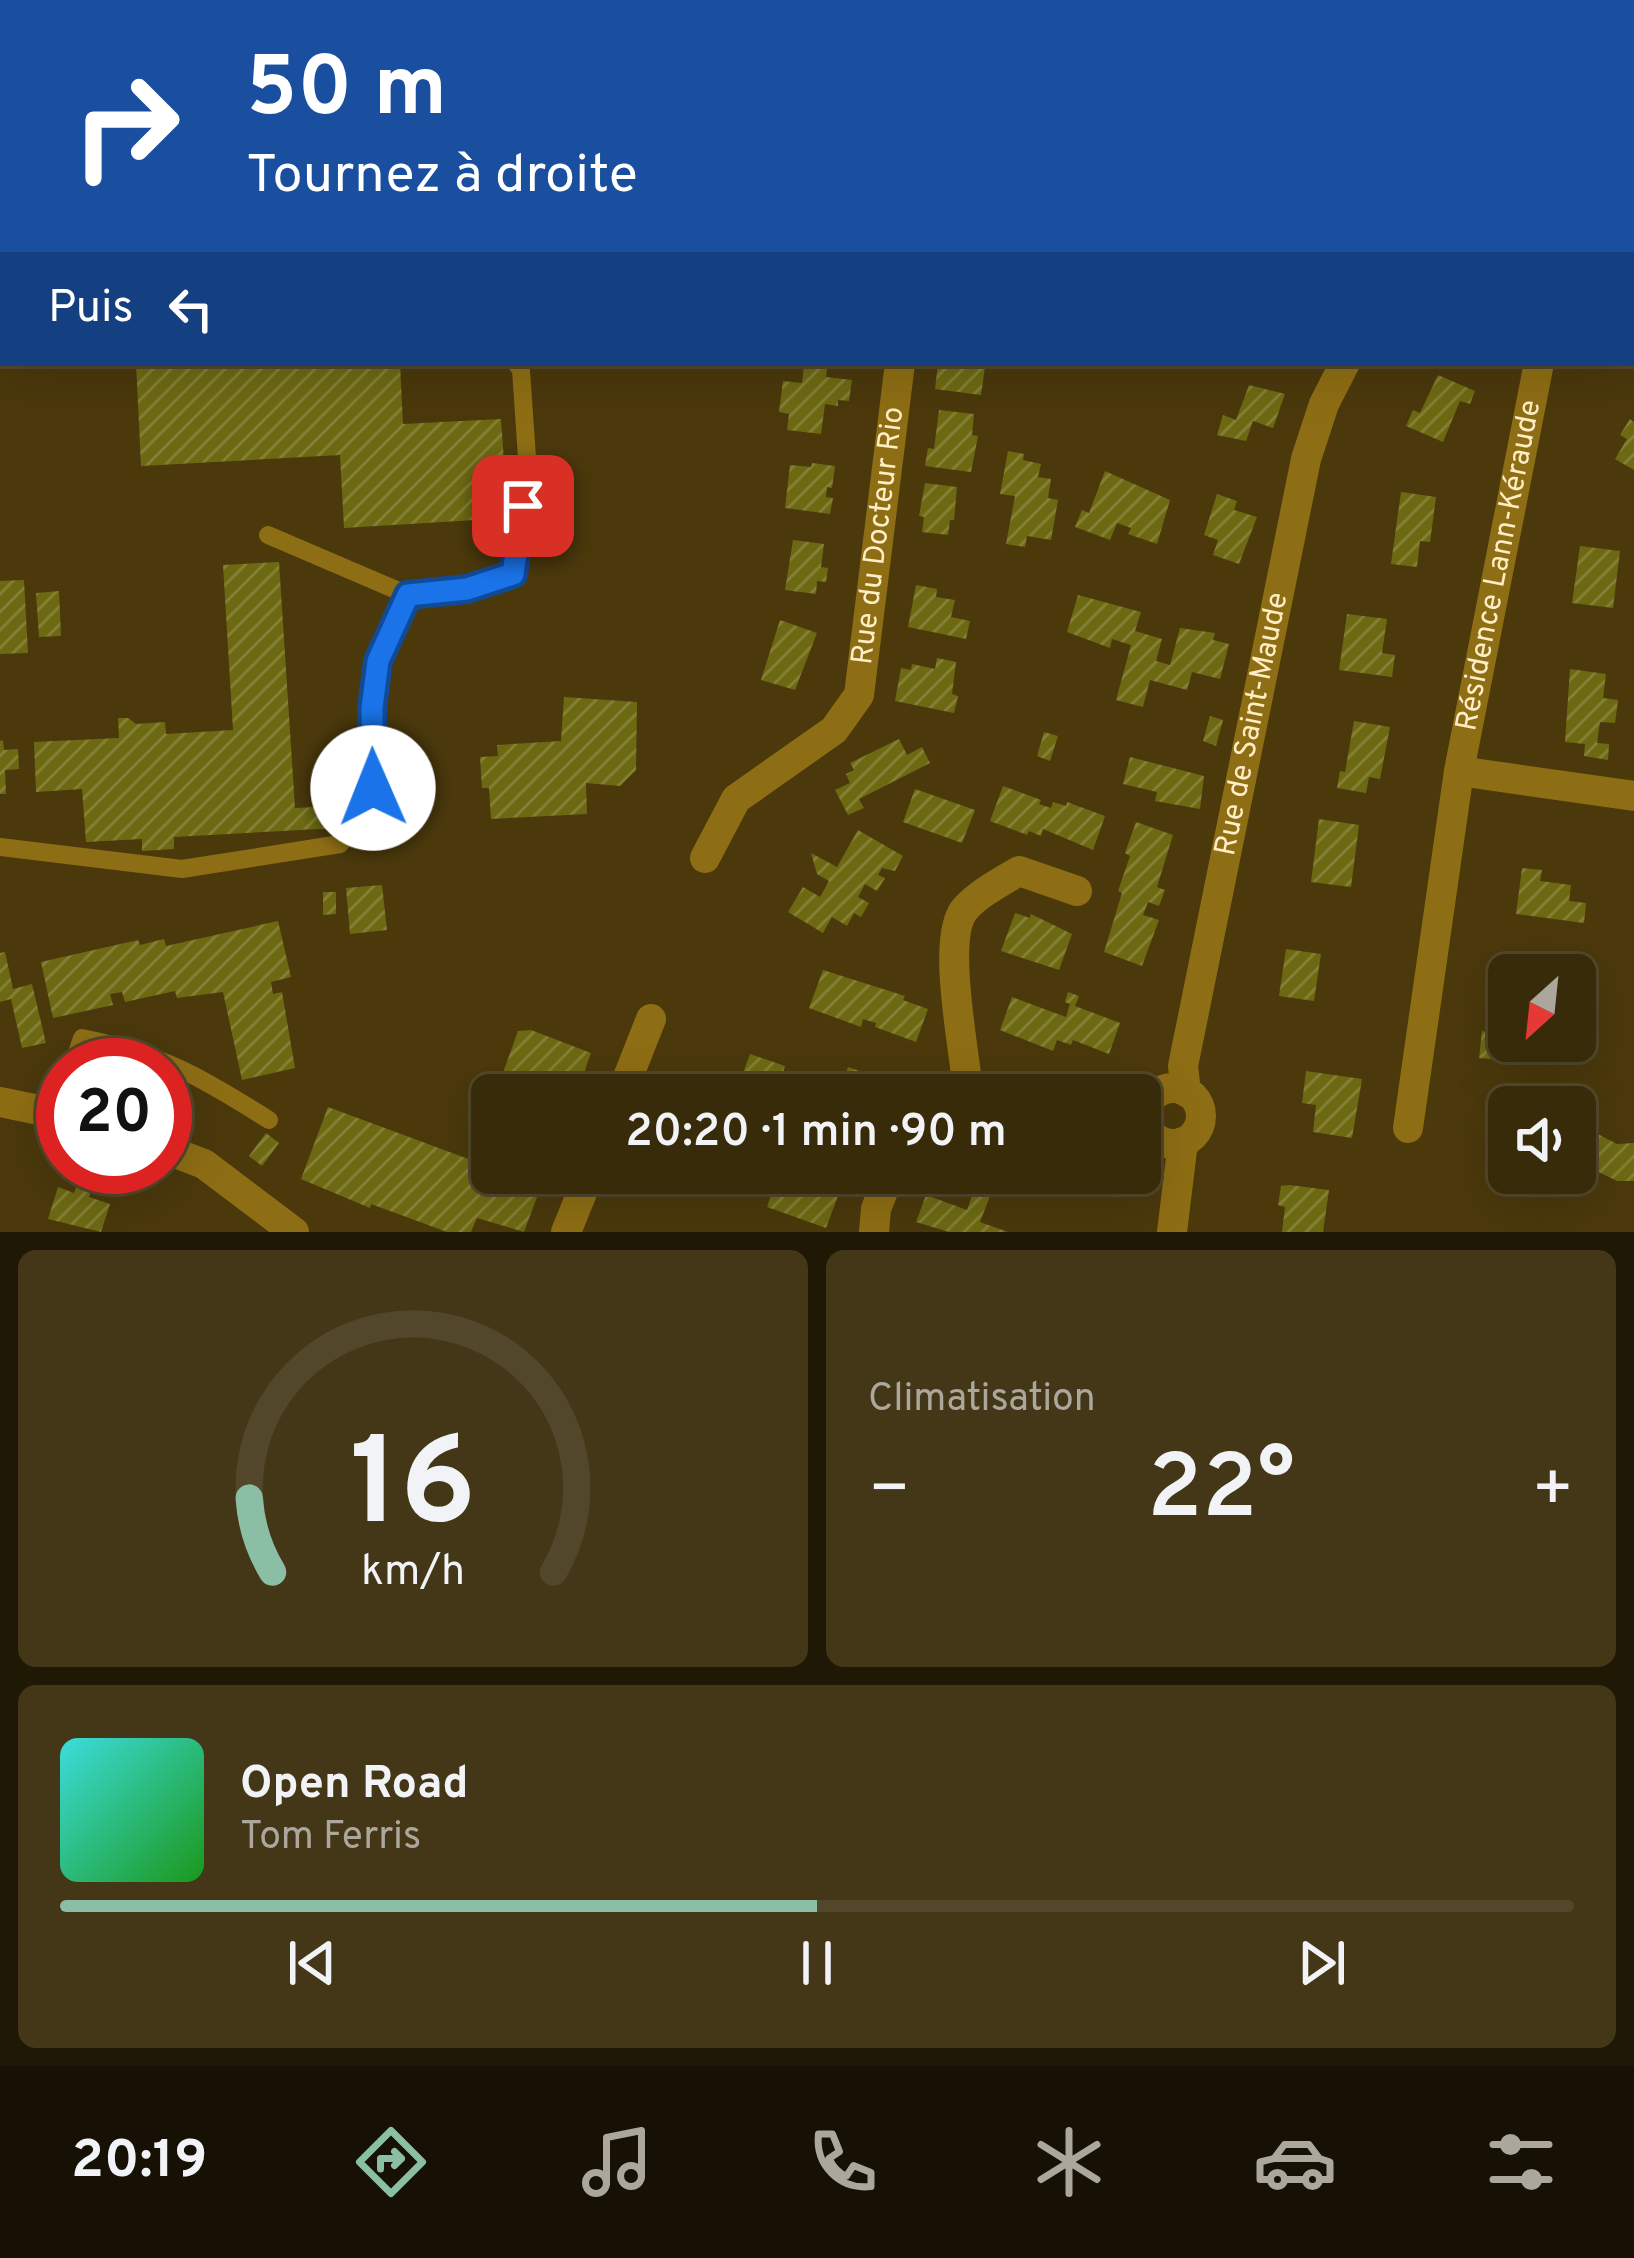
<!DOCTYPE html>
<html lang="fr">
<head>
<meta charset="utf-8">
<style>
	:root { --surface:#382b09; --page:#433717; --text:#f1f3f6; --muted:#aba79c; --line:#52472a; --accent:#8abfa5 }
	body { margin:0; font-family:Overpass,sans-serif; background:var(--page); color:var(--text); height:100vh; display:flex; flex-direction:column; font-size:45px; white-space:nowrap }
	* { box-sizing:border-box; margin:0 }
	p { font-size:39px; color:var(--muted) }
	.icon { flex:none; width:66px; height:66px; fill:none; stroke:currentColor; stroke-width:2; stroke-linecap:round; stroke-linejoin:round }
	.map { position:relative; height:1232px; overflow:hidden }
	.panel { display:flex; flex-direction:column; gap:18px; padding:18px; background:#1f1805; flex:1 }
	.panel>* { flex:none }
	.top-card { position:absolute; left:0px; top:0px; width:1635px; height:366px; box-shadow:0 12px 48px #0002,0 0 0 3px var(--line); background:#1a4fa0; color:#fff; overflow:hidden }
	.needle { width:78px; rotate:207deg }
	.buttons { position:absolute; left:1488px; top:954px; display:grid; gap:24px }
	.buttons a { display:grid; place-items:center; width:108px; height:108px; border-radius:18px; background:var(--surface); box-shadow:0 12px 48px #0002,0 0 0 3px var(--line); font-size:60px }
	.speed { position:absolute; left:36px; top:1038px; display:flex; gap:24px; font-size:60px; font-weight:700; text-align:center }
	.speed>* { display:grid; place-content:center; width:156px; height:156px; border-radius:50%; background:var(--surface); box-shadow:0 12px 48px #0002,0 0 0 3px var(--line); line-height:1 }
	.speed .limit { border:18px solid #d22; background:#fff; color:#111 }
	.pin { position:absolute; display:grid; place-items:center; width:102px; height:102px; color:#fff; margin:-51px; border-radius:24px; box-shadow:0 6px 18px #0006 }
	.me { position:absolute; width:132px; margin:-66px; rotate:359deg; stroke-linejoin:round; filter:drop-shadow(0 0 9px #0008) }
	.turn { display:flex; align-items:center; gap:42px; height:252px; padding:0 48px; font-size:54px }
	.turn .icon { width:156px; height:156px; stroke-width:2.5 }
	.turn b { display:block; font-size:84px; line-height:102px }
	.then { display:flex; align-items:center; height:114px; padding:0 48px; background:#0003; gap:24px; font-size:45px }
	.big { font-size:90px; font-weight:600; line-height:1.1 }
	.panel .widget { flex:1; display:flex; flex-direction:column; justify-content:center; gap:18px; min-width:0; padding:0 42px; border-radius:18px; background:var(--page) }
	.panel .dial { align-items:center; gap:0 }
	.dial svg { height:312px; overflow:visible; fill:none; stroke:var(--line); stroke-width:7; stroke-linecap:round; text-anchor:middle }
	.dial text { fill:var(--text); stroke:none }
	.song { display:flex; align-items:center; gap:36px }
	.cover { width:144px; height:144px; border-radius:18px; background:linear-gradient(135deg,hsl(180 70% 55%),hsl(120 70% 35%)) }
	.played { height:12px; border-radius:6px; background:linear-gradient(90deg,var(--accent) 50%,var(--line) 50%) }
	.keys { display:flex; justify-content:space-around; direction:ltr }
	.heat { display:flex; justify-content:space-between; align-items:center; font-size:66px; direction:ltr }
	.panel .tiles { flex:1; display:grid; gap:18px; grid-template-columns:1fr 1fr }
	.widget:last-child { grid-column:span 2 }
	.trip { position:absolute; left:471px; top:1074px; width:690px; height:120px; border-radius:18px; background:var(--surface); box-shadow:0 12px 48px #0002,0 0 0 3px var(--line); font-weight:600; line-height:120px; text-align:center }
	.dock { display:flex; height:192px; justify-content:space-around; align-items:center; background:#161104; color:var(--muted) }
	.dock .icon { width:84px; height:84px }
	.dock .selected { color:var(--accent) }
	.dock b { font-size:54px; color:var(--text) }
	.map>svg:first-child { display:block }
	.building { fill:url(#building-hatch) }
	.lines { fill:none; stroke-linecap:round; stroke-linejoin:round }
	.service { stroke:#8e6e14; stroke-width:18 }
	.minor { stroke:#8e6e14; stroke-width:30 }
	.route-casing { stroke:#114b97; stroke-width:30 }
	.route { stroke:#1a73e8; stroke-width:21 }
	.labels { text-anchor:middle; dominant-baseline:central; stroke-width:12; stroke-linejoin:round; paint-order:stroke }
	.street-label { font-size:30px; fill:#ffedc6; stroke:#4b390c }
</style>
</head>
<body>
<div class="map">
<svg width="1634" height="1232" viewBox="0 0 1634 1232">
	<defs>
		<pattern id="building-hatch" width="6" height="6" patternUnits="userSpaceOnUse" patternTransform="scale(3)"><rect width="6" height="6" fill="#6d6913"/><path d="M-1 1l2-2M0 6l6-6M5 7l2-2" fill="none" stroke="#837f34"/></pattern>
	</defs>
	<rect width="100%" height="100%" fill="#4b390c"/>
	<!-- building -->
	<path class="building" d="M136,363H400L403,424L501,419L508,518L344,528L340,455L141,466Z
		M938,363H981L985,367L981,395L935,389Z
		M804,365L827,369L826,377L852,380L849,401L838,400V406L825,404L821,434L787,430L789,414L779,412L783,381L802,383Z
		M1438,375L1475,391L1470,404L1460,401L1443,442L1406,426L1413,410L1420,413Z
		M1249,385L1285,394L1273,428L1253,421L1246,441L1217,435L1223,415L1236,420Z
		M939,410L974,414L972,435L978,436L971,472L925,466L928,448L934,449Z
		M1630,419L1634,422V470L1615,459L1627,439L1620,435Z
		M1008,451L1024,454L1023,460L1041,464L1038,477L1051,479L1048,498L1058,500L1051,540L1027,536L1025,547L1006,544L1015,496L1000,494Z
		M812,463L835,466L832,488L827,487L826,497L833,498L830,514L785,508L790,465L811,467Z
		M1105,471L1170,500L1157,544L1128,534L1131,528L1117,523L1110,540L1075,527L1082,510L1089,513Z
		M925,483L957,487L954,520H950L948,535L922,532L924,517L919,516Z
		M1401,492L1436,497L1430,542L1420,541L1417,567L1391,564Z
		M1217,494L1237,501L1234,510L1257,517L1239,564L1213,555L1218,540L1204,535Z
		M793,540L824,544L821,567L828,568L826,582L817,581L816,594L785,590Z
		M1580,546L1620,551L1613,608L1572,603Z
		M279,562L295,808L335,806L337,828L174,837V849L142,851V839L86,842L82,789L36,792L34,742L119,738L118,718H128L136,724L165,722L166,734L233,730L223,565Z
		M24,580L28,653L0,654V581Z
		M916,585L937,589L936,597L955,600L951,617L970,621L966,639L908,627Z
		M59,591L61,636L39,637L36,593Z
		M1078,595L1141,612L1135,631L1162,639L1156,661L1170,665L1180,628L1215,633L1213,640L1229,644L1220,679L1192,672L1187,690L1150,680L1143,707L1116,700L1131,645L1112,639L1110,648L1067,632Z
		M1347,614L1387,619L1382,653L1395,655L1392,677L1339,670Z
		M780,620L817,633L795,690L761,680Z
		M937,658L956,662L952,694L958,696L954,713L895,701L901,668L911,670L912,664L935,669Z
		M1570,669L1606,674L1603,698L1618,700L1615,723L1600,722L1597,743L1609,744L1608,760L1584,756L1585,744L1565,742Z
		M564,697L637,702L636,770L620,786L586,783L587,814L491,819L489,788H482L480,757L498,756L497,745L561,741Z
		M1210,716L1223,720L1216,746L1203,741Z
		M1354,721L1390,727L1380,779L1369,777L1366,793L1337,788L1340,771L1345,772Z
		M1044,732L1058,736L1050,761L1037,756Z
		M899,739L907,755L922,747L930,763L859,799L864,808L848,815L835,790L850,783L846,774L854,770L850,763Z
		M3,740L4,750L18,749L19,769L5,770L6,794H0V741Z
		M1130,757L1204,776L1200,809L1155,801L1157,792L1123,784Z
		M1003,786L1041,800L1039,804L1051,808L1053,802L1066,806L1067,802L1105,816L1093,850L1043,829L1041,836L1029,831L1027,835L990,821Z
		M915,789L975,810L962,843L903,822Z
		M1319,819L1359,825L1351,887L1311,882Z
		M1136,822L1173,835L1157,887L1165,890L1159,906L1148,902L1143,915L1159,920L1142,966L1104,952L1122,893L1118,891L1130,856L1125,853Z
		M858,830L903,856L895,871L882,868L878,875L885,878L877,891L865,884L858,897L869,903L861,917L854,913L847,926L832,917L823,933L788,912L803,887L820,897L829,881L817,874L811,853L837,867Z
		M1522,868L1542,870L1540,881L1571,885L1569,901L1586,903L1584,923L1516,914Z
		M382,885L387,930L350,934L346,888Z
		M323,892H336V914L323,915Z
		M1015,913L1030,918L1031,914L1072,934L1059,970L1001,951Z
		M278,921L291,977L271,982L273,994L282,992L295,1068L242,1080L223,992L177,998L175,991L125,1002L122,992L110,994L113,1005L53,1018L41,962L138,940L140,945L164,939L166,946Z
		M1286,949L1321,954L1314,1001L1279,996Z
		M5,952L13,989L32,984L46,1043L22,1048L11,999L0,1002V953Z
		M823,970L905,996L903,1000L928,1009L916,1042L875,1027L876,1023L863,1019L861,1027L809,1008Z
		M1494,977L1509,979V1035L1495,1033L1492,1059L1479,1058L1482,1031L1487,1032Z
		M1068,992L1079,996L1075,1006L1120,1023L1109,1054L1073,1040L1071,1045L1057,1040L1053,1051L1000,1030L1012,997L1066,1017L1070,1004L1065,1002Z
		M531,1030L591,1053L576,1095H495L518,1031Z
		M750,1054L785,1066L777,1095H735Z
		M848,1067L894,1083L890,1095H838Z
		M1306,1071L1362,1079L1352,1138L1313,1132L1316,1105L1302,1103Z
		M492,1104V1173H546L524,1232L477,1218L471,1232H447L371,1204L370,1208L301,1179L328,1107L471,1160Z
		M266,1133L279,1143L262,1166L249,1156Z
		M1596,1133L1617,1144L1634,1143V1181H1617L1580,1163L1576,1150L1583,1137Z
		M1053,1173H1102L1094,1197L1050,1181Z
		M794,1180L838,1196L826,1228L767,1207L774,1186L790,1192Z
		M77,1185L92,1189L89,1197L110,1204L101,1232L48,1219L58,1187L74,1193Z
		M1289,1185L1329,1190L1323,1232H1282L1285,1207L1278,1205L1281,1186Z
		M974,1190L990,1196L980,1222L1008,1232H949L916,1222L926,1195L967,1210Z"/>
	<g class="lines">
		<!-- service -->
		<path class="service" d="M268,535L408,595
			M0,847L182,869L340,844L373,788L372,708L378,661L408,595L467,589L513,574L528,472L521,370L516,363
			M73,1065L82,1038C162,1054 201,1077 269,1120"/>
		<!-- minor -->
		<g class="minor">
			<path d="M642,0V3"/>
			<path d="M898,0V3"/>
			<path d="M1178,3L1179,0"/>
			<path d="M1583,3L1586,0"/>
			<path d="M1632,90L1634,92"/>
			<path d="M1459,771L1634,796"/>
			<path id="s1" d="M705,858L736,799L834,730L859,695L900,363"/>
			<path d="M967,1084C964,1047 941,936 965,909C979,893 1001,882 1019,871L1077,891"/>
			<circle cx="1173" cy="1116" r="28"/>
			<path id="s2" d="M1186,1092L1183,1066L1306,459L1324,404L1345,363"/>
			<path d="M956,1094L967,1084L1035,1095"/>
			<path d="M621,1095L651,1019"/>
			<path d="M0,1102L63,1115"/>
			<path id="s3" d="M1408,1128L1459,771L1539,363"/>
			<path d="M165,1149L204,1164L294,1232"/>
			<path d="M566,1232L590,1173"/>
			<path d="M874,1232L876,1209L890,1173"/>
			<path d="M1172,1232L1183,1142"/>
		</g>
	</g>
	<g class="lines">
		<defs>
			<path id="route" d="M373,788L372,708L378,661L408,595L467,589L513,574L523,506"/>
		</defs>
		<!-- route casing -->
		<use href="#route" class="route-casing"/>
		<!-- route -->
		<use href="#route" class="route"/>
	</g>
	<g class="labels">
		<!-- street labels -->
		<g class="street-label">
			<text stroke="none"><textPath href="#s1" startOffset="390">Rue du Docteur Rio</textPath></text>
			<text stroke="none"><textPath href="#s3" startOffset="570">Résidence Lann-Kéraude</textPath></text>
			<text stroke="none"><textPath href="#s2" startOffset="375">Rue de Saint-Maude</textPath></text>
		</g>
	</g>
</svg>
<div class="buttons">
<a><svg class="needle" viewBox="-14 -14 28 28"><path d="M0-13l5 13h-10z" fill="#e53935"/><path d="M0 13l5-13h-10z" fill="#aba79c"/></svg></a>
<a><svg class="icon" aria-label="sound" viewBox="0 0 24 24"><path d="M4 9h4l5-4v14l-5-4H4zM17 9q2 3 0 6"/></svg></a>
</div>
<div class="speed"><div class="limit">20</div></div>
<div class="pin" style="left:523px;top:506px;background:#d93025"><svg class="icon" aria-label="arrive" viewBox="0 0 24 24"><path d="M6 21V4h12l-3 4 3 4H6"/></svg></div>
<svg class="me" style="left:373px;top:788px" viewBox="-20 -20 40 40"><circle r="19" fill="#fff"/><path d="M0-13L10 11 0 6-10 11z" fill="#1a73e8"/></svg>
<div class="trip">20:20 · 1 min · 90 m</div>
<div class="top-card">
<div class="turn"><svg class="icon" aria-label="right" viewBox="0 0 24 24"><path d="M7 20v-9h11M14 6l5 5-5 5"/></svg><div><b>50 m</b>Tournez à droite</div></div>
<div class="then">Puis<svg class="icon" aria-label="left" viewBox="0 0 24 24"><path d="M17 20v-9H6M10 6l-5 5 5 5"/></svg></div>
</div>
</div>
<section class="panel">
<div class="tiles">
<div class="widget dial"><svg viewBox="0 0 100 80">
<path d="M14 69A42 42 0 1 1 86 69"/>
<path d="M14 69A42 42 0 0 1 8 50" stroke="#8abfa5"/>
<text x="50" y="56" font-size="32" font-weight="700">16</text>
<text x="50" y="72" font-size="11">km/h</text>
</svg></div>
<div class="widget"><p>Climatisation</p>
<div class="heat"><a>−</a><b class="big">22°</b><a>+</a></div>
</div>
<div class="widget">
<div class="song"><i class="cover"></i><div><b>Open Road</b><p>Tom Ferris</p></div></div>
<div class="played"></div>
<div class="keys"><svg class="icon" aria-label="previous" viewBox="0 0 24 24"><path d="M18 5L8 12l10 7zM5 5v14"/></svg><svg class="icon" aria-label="pause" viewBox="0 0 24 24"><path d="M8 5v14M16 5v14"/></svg><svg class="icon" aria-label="next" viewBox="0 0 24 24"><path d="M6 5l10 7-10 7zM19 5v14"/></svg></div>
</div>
</div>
</section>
<nav class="dock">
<b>20:19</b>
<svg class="icon selected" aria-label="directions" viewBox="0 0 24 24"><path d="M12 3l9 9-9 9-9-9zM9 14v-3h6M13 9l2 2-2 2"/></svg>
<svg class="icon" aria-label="music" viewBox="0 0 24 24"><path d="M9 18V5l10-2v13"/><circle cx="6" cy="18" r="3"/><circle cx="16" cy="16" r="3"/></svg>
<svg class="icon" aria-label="phone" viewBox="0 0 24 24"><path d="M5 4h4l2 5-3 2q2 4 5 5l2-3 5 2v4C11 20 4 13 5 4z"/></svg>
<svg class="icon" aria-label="climate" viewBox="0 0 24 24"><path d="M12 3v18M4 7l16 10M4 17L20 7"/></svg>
<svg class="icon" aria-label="car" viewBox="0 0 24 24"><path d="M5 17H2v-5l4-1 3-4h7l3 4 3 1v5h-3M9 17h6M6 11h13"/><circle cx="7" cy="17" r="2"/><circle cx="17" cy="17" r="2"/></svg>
<svg class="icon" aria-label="filters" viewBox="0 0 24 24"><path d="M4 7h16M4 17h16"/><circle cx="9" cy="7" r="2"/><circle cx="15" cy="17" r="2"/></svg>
</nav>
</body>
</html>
